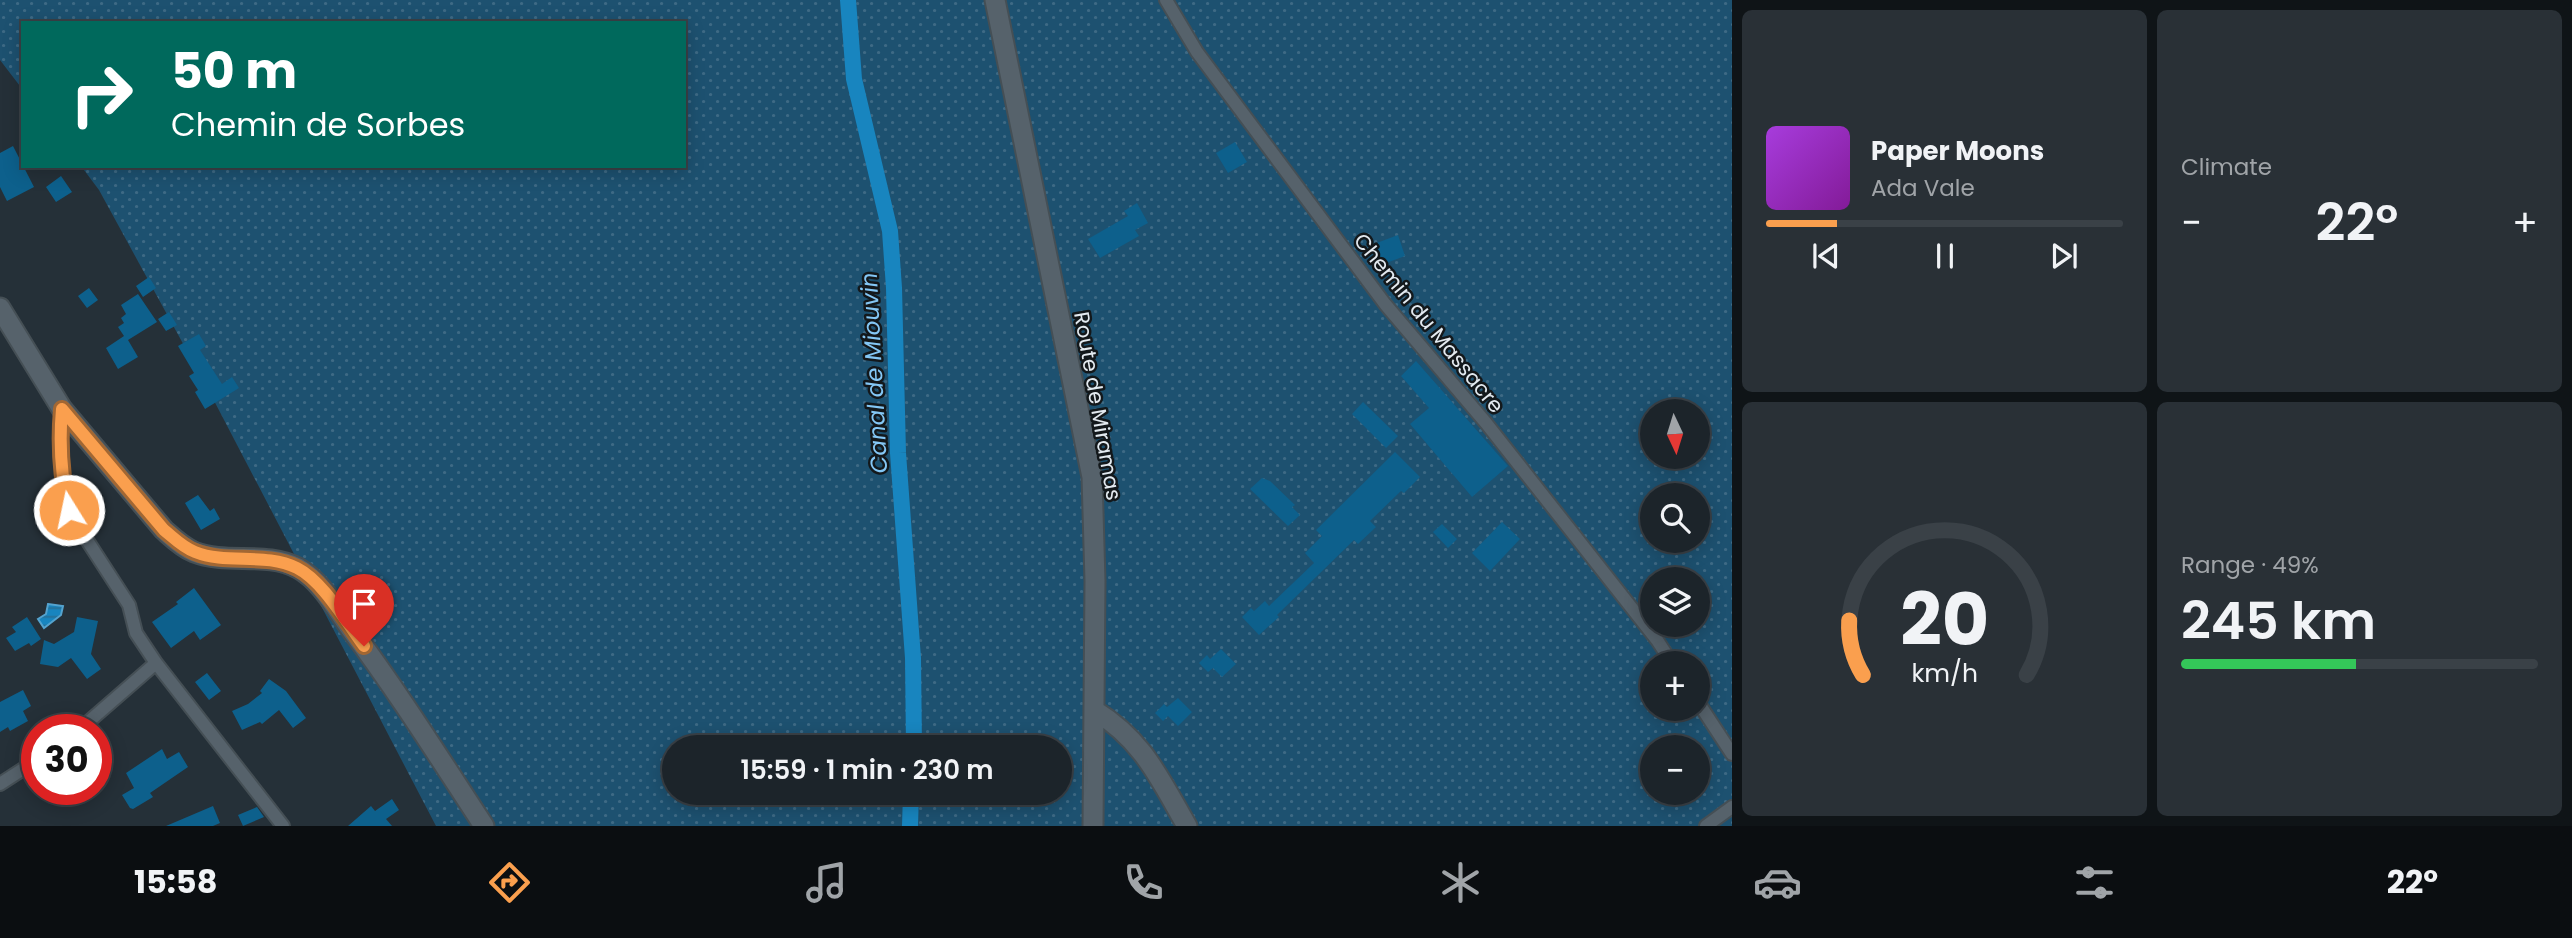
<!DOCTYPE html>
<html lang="en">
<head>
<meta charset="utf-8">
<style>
	:root { --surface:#1c242a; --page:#293036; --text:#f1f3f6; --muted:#a0a4a8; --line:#3a4147; --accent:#fa9f4e }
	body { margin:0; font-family:Poppins,sans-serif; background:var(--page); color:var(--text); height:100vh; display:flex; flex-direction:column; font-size:26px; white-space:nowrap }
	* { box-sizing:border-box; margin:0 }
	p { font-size:23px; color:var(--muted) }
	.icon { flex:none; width:38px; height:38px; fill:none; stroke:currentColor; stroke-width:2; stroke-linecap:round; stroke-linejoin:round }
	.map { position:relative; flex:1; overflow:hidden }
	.side { display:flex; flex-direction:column; gap:10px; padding:10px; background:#0f1417; width:840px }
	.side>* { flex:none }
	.top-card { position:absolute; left:21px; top:21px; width:665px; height:147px; border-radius:0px; box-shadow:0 4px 18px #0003,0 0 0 2px var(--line); background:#00695c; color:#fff; overflow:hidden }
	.needle { width:46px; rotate:176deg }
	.fabs { position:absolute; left:1640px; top:399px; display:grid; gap:14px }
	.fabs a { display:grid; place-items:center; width:70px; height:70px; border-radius:50%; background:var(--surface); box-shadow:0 4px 18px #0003,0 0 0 2px var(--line); font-size:35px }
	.speed { position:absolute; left:21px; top:714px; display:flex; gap:14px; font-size:35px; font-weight:700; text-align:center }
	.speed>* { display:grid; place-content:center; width:91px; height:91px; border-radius:50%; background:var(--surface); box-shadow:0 4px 18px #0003,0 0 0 2px var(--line); line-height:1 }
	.speed .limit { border:10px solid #d22; background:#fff; color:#111 }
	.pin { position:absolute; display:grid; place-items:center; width:60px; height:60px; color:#fff; margin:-72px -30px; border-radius:50% 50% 50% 0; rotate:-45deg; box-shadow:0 0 7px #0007 }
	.pin .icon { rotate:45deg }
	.me { position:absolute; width:77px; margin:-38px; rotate:350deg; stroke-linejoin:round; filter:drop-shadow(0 0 5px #0008) }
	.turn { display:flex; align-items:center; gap:24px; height:147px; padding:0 35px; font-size:32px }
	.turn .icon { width:91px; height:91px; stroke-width:2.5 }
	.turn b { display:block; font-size:49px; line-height:60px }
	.big { font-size:52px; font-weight:600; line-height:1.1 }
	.side .card { flex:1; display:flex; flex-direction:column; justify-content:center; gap:10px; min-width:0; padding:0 24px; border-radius:10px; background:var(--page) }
	.side .dial { align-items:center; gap:0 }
	.dial svg { height:182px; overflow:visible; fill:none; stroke:var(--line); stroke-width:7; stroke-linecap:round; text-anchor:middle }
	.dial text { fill:var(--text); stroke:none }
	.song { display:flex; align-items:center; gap:21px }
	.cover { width:84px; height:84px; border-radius:10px; background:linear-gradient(135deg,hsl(280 70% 55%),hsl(290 70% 35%)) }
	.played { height:7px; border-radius:4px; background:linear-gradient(90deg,var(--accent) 20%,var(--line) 20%) }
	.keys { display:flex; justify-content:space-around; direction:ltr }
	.heat { display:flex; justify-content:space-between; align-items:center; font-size:38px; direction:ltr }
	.charge { height:10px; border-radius:5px; background:linear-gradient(90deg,#34c759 49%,var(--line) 0) }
	.side .tiles { flex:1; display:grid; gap:10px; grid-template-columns:repeat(2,1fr) }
	.trip { position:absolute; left:662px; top:735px; width:410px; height:70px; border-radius:35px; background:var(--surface); box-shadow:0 4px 18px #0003,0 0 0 2px var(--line); font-weight:600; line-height:70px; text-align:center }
	.menu { display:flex; height:112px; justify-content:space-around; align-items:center; background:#0b0e11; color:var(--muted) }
	.menu .icon { width:49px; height:49px }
	.menu .active { color:var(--accent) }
	.menu b { font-size:32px; color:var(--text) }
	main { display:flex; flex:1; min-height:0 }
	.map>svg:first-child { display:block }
	.grass { fill:url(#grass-dots); fill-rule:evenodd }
	.water { fill:url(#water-rules); stroke:#55a3ce; stroke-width:2 }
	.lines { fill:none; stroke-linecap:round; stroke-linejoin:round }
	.canal { stroke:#1885bf; stroke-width:16 }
	.building { fill:#0d608c }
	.street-casing { stroke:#454f55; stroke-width:16 }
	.secondary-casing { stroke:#454f55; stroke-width:23 }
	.street { stroke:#56626b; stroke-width:12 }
	.secondary { stroke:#56626b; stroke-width:19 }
	.route-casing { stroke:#a26733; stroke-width:18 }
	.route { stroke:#fa9f4e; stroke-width:12 }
	.labels { text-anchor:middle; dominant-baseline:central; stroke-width:5; stroke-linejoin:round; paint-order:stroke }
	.street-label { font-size:21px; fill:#e3eaf0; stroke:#13181b }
	.water-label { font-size:23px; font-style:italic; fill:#84c7f5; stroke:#13181b }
</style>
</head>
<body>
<main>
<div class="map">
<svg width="1732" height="826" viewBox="0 0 1732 826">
	<defs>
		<pattern id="grass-dots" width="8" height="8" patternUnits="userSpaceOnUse" patternTransform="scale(1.75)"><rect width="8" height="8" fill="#1d5170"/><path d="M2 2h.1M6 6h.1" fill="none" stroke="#3e6a85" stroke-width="1.8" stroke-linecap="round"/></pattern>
		<pattern id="water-rules" width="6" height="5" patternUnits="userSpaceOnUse" patternTransform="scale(1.75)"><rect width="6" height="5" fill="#1885bf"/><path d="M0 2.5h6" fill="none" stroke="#276f95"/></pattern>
	</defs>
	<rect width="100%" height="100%" fill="#253038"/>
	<!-- grass -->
	<path class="grass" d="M0,0H1732V826H436L210,393L99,190L81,166H684V23H23V90L0,60ZM1652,411H1698V457H1652ZM1652,495H1698V541H1652ZM1652,579H1698V625H1652ZM1652,663H1698V709H1652ZM674,747H1059V793H674ZM1652,747H1698V793H1652Z"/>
	<!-- water -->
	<path class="water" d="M48,604L63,606L61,615L44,628L38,619L46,614Z"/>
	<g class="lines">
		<!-- canal -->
		<path class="canal" d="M848,0L854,79L890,231L894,288L898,453L913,658L914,747
			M910,826L911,793"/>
	</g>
	<!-- building -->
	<path class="building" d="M1235,142L1247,162L1228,173L1216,153Z
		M13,146L34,187L7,201L0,187V153Z
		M61,176L72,192L56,202L46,187Z
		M1137,203L1148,223L1135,230L1139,236L1100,258L1088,239L1128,216L1124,211Z
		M1398,235L1405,256L1381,265L1374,244Z
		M149,277L156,288L143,297L136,286Z
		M89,288L98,300L87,308L78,296Z
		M138,294L157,322L128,340L138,357L118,369L106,348L124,336L118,327L124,323L121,318L126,314L121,305Z
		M169,312L177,325L166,331L158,319Z
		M199,334L206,346L200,350L222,384L232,377L239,388L205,409L195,392L198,390L189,376L194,373L178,346Z
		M1416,361L1508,466L1472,497L1410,424L1429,408L1401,376Z
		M1363,402L1398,436L1386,448L1352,414Z
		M1395,452L1420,477L1404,493L1401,491L1370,521L1376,527L1358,544L1354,540L1277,615L1279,617L1259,635L1242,617L1251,608L1254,611L1265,601L1269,606L1314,563L1305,553L1322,536L1316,530Z
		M1262,478L1270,481L1295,505L1292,507L1300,515L1288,526L1250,489Z
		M198,495L210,511L214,508L220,519L201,530L185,503Z
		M1502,522L1520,539L1490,571L1472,553Z
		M1442,524L1457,539L1448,548L1433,532Z
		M194,588L221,625L200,640L194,631L171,648L152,622L178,604L176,602Z
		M27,617L41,639L31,646L29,643L15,651L6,638L16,632L12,627Z
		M77,617L98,621L91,654L101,669L87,679L71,658L58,667L40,664L44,640L54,644L74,632Z
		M1221,649L1236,664L1222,677L1213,668L1208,672L1199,663L1207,655L1210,659Z
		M207,673L221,691L209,700L195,682Z
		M269,679L286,691L306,718L293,728L279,710L262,724L260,722L242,730L232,711L248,704L262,693L260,691Z
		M23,690L31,706L23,711L28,721L10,731L8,727L0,732V702Z
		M1178,698L1192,712L1178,726L1168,716L1163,721L1155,713L1164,704L1167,707Z
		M162,749L167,759L179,752L188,767L150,793L153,797L133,809L130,808L122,795L134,788L126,773Z
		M392,799L399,810L386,819L392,826H348L371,806L375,811Z
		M213,806L220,823L213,826H166Z
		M257,807L264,817L243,826L238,815Z"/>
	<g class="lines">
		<defs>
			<path id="street" d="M1166,0L1197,52L1385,304L1486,423L1657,640L1672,663
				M62,409L60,435L64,490L72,517L129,605L136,633L156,663L283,826
				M1698,702L1732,754
				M79,730L156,663
				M0,784L37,760
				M1706,826L1732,807"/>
			<path id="secondary" d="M995,0L1092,477L1095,581L1093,826
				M0,308L62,409L164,530C173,538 182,547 194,552C227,565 266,551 298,568C321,581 335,607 350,628C398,692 440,759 484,826
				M1094,710C1144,741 1159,778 1187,826"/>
		</defs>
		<!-- street casing -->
		<use href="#street" class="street-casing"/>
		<!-- secondary casing -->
		<use href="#secondary" class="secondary-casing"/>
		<!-- street -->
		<use href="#street" class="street"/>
		<!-- secondary -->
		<use href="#secondary" class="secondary"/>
	</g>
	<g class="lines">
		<defs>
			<path id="route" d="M69,510C61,477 59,443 62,409L164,530C174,538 182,547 195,552C227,565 265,552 297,568C323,581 346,622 364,646"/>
		</defs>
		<!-- route casing -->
		<use href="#route" class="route-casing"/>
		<!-- route -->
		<use href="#route" class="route"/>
	</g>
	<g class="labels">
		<!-- street labels -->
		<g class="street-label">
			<text transform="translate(1429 323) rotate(51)">Chemin du Massacre</text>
			<text transform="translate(1098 406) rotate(80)">Route de Miramas</text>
		</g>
		<!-- water labels -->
		<g class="water-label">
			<text transform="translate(874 373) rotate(-93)">Canal de Miouvin</text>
		</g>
	</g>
</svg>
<div class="fabs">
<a><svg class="needle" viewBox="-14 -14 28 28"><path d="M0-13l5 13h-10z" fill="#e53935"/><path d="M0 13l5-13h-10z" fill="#a0a4a8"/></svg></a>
<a><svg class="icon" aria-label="search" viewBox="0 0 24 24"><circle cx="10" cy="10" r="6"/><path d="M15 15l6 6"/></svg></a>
<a><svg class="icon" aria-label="layers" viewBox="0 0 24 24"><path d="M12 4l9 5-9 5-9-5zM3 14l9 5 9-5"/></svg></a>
<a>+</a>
<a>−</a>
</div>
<div class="speed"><div class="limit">30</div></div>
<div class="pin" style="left:364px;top:646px;background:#d93025"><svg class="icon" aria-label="arrive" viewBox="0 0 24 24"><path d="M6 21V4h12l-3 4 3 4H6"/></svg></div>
<svg class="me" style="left:69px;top:510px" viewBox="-20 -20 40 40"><circle r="17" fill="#fa9f4e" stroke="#fff" stroke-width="3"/><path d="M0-11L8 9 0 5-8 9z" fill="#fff"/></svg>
<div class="trip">15:59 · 1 min · 230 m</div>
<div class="top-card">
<div class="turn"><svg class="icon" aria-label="right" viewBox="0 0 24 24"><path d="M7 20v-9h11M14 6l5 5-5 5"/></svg><div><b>50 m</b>Chemin de Sorbes</div></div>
</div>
</div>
<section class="side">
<div class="tiles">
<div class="card">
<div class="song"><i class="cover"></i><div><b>Paper Moons</b><p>Ada Vale</p></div></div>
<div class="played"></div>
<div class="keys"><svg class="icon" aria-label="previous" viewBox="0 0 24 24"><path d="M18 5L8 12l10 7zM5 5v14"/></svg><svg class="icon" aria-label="pause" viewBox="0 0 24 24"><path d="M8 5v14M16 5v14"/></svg><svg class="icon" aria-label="next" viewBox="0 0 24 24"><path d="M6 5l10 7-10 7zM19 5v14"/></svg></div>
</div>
<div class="card"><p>Climate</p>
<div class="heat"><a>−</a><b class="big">22°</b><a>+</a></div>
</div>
<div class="card dial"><svg viewBox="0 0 100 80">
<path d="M14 69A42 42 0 1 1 86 69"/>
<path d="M14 69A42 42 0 0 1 8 45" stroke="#fa9f4e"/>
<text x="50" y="56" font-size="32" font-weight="700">20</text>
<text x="50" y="72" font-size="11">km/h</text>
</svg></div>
<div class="card"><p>Range · 49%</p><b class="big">245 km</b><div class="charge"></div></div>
</div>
</section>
</main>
<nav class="menu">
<b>15:58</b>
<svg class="icon active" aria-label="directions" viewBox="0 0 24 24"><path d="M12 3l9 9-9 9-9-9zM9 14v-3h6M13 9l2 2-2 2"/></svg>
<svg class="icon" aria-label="music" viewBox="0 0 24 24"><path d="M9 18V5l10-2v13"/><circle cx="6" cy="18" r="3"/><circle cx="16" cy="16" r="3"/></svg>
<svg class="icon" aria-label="phone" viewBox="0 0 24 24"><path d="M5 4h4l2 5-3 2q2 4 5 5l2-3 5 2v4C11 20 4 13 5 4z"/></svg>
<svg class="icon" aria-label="climate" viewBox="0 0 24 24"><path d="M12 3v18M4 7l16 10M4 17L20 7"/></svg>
<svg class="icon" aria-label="car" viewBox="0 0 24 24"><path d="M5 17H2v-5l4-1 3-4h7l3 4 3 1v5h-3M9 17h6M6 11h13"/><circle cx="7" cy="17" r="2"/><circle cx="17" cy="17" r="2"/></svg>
<svg class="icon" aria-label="filters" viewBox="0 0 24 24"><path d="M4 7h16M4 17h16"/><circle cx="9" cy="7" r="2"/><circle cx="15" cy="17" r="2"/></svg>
<b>22°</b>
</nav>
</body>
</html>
